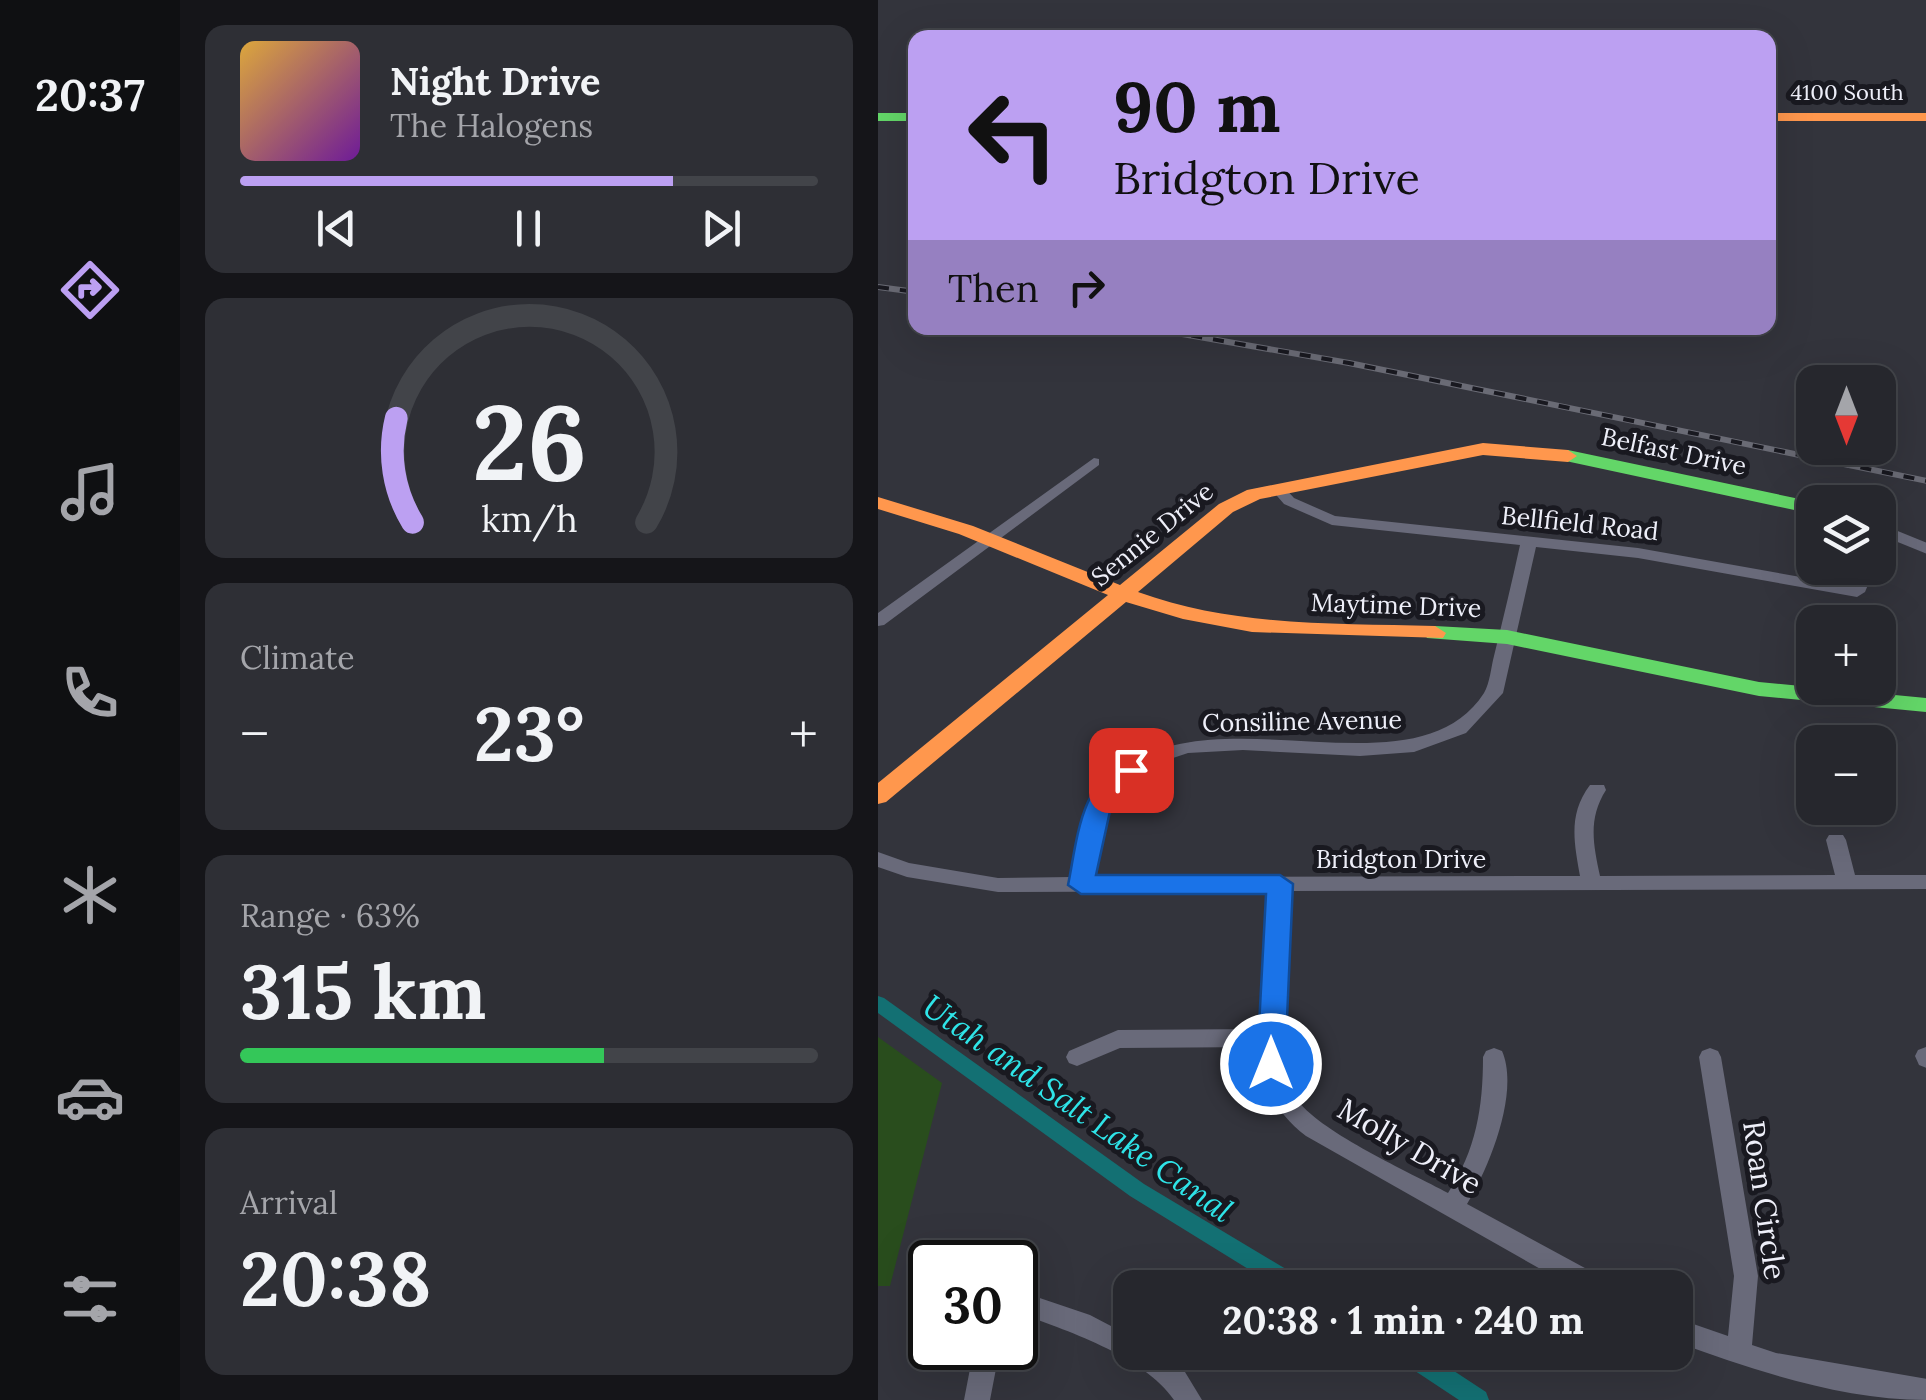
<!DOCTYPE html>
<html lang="en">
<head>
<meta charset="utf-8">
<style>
	:root { --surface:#26272d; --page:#2e2f35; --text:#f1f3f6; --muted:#a4a5aa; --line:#424449; --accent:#bca0f2 }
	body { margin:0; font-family:Lora,serif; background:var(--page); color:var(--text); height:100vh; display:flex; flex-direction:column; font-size:38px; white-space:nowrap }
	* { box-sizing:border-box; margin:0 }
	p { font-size:32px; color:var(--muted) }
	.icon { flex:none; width:55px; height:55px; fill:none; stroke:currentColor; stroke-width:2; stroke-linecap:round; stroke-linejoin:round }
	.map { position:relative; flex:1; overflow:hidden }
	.drawer { display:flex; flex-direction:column; gap:25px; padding:25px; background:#151519; width:698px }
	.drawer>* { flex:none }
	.banner { position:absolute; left:30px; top:30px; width:868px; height:305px; border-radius:20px; box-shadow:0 10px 40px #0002,0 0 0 2px var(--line); background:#bca0f2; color:#111; overflow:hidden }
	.needle { width:65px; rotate:180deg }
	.buttons { position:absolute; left:918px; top:365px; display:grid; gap:20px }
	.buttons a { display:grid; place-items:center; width:100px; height:100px; border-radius:20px; background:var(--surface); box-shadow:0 10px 40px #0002,0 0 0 2px var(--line); font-size:50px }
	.speed { position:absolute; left:30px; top:1240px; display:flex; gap:20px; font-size:50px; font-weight:700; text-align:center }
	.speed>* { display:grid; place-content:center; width:130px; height:130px; border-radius:50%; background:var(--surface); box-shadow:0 10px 40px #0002,0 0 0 2px var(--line); line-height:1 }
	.speed .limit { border:5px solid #111; border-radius:15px; background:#fff; color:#111 }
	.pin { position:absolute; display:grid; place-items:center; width:85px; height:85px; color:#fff; margin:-42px; border-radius:20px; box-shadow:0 5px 15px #0006 }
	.me { position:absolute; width:110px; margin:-55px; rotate:0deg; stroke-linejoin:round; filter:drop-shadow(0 0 8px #0008) }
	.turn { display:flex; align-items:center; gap:35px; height:210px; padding:0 40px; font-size:45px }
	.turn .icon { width:130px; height:130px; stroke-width:2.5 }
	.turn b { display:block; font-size:70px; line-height:85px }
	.then { display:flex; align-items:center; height:95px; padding:0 40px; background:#0003; gap:20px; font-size:38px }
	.big { font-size:75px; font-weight:700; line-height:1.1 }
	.drawer .widget { flex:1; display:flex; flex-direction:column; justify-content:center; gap:15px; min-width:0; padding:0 35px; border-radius:20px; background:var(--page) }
	.drawer .dial { align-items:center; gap:0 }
	.dial svg { height:260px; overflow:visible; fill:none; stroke:var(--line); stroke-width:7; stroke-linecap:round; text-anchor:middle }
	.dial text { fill:var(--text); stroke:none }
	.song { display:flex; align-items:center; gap:30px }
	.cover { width:120px; height:120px; border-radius:15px; background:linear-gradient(135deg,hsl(40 70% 55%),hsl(280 70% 35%)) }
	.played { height:10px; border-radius:5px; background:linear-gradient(90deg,var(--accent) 75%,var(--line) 75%) }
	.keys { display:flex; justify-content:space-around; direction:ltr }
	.heat { display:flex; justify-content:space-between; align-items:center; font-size:55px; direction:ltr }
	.charge { height:15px; border-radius:8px; background:linear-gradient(90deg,#34c759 63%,var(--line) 0) }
	.trip { position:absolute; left:235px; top:1270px; width:580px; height:100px; border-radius:20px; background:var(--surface); box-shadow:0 10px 40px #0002,0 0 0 2px var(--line); font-weight:700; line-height:100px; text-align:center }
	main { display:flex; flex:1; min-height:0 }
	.tab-bar { display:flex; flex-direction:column; width:180px; justify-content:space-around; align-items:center; background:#0f1012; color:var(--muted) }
	.tab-bar .icon { width:70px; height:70px }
	.tab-bar .active { color:var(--accent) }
	.tab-bar b { font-size:45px; color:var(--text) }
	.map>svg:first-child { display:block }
	.green { fill:#294d1d }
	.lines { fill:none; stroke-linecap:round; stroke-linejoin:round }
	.canal { fill:#137073; fill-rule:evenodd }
	.street { fill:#696a7a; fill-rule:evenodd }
	.fast { fill:#63d668; fill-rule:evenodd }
	.slow { fill:#ff974d; fill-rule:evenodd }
	.rail-casing { stroke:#6a6b75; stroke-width:6 }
	.rail { stroke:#191920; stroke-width:4; stroke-dasharray:11; stroke-linecap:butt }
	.route { fill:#1a73e8; stroke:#114b97; stroke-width:2.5 }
	.labels { text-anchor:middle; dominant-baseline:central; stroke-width:10; stroke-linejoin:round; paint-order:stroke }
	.far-street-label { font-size:22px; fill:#eeeff9; stroke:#191920 }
	.street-label { font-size:25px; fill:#eeeff9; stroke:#191920 }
	.near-street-label { font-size:30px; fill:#eeeff9; stroke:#191920 }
	.near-water-label { font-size:32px; font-style:italic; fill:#2fe4e8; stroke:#191920 }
</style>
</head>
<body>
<main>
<nav class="tab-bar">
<b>20:37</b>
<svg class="icon active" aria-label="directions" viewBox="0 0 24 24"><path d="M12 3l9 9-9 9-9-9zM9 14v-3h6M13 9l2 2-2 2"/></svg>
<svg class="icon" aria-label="music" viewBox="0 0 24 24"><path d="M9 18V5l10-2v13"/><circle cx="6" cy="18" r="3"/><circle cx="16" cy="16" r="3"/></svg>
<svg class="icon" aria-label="phone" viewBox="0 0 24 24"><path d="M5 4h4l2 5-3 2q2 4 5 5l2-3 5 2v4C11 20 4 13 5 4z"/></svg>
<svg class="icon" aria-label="climate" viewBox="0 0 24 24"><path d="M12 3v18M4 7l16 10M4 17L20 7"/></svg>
<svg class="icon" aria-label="car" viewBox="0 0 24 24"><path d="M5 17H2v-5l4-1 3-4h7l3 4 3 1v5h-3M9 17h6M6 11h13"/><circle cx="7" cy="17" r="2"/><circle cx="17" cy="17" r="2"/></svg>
<svg class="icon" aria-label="filters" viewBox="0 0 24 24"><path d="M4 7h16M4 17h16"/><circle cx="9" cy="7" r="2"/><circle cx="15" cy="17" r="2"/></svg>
</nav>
<section class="drawer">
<div class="widget">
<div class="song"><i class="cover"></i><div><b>Night Drive</b><p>The Halogens</p></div></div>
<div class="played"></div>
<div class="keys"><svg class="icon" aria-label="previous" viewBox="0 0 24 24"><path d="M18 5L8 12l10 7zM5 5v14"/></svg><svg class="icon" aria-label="pause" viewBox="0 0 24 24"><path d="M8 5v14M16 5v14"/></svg><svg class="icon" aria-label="next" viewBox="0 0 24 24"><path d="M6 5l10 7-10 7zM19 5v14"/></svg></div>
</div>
<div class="widget dial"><svg viewBox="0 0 100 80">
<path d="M14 69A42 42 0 1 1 86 69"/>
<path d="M14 69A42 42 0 0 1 9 37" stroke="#bca0f2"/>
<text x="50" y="56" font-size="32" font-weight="700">26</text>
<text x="50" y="72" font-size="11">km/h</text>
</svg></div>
<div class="widget"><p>Climate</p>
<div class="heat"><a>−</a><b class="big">23°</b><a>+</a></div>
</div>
<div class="widget"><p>Range · 63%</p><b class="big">315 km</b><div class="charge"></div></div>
<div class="widget"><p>Arrival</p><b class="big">20:38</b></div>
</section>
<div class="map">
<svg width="1049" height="1400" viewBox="0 0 1049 1400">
	<rect width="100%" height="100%" fill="#33343c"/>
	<!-- green -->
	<path class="green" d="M0,1037L64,1083L12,1286H0Z"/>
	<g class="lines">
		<!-- canal -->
		<path class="canal" d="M0,996L6,998L266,1184L428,1281L431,1288H401L252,1196L0,1013Z
			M516,1352H547L608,1392L611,1400H581L519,1359Z"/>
		<!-- street -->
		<path class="street" d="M216,458L221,459V465L6,625L0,626V613Z
			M400,485L405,486L416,498L457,516L760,548L973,586L981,568H997L987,592L979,597L760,558L658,547L625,693L588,733L536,752L482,756L365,750L310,753L268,767L228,806L222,828L214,877L702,876C696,842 690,814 712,785H726L728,790C710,818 715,844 722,876L957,875L948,840L951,835H965L968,840L977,875H1049V889L411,891C407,945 386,1058 420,1101C446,1134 531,1172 570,1193C598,1150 605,1108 605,1057L608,1051L616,1048L624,1051C642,1092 611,1168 589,1204L729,1280L732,1288H696L428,1136C398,1114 384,1083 381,1047L242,1048L199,1066L191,1063L188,1057L191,1051L240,1030L380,1029L391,891L120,892L29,877L0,867V852L31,863L120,878L194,877C199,850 200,821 214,797C220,788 228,782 236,775C334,688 537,800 606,693C612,683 613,667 616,656C625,619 634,582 642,545L454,525L406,504L393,489Z
			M1000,523L1049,543V554L1000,534Z
			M1048,1047H1049V1068L1041,1065L1037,1056L1040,1050Z
			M832,1048L840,1051L843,1057L880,1276L874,1345L898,1353L1049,1379V1400C963,1400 876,1370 798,1342V1318L850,1336L856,1276L821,1057L824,1051Z
			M138,1290L212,1315L252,1336V1352H280L307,1372L324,1400H296C265,1355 187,1330 138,1312Z
			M96,1348H122L112,1400H86Z"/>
		<!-- fast -->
		<path class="fast" d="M0,113H38V121H0Z
			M690,450L936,502L935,514L683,460L681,456Z
			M557,626L629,630L881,682L1049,698V712L881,696L629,644L549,638L546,633Z"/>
		<!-- slow -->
		<path class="slow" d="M890,113H1049V121H890Z
			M605,443L690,450L699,456L690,462L605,455L382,499L355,512L260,592C356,627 457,623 557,626L568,633L565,638L374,632L305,619L248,602L8,802L0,804V783L230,595L81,534L0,509V497L95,526L242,585L341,504L369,490Z"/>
		<defs>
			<path id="rail" d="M0,287L38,292
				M270,328L471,363L1049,481"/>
		</defs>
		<!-- rail casing -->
		<use href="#rail" class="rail-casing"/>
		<!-- rail -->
		<use href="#rail" class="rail"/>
	</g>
	<!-- route -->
	<path class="route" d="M253,762L265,770L234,802L218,875H402L415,884L407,1064L403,1072H383L379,1064L388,894H203L190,885C199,842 202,776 253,762Z"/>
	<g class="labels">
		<!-- far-street labels -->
		<g class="far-street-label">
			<text x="969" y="92">4100 South</text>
		</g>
		<!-- street labels -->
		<g class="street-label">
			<text transform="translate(796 451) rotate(12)">Belfast Drive</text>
			<text transform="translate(702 523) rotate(6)">Bellfield Road</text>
			<text transform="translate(274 534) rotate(-39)">Sennie Drive</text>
			<text transform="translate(518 605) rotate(2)">Maytime Drive</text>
			<text transform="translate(424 721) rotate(-1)">Consiline Avenue</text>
			<text x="523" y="859">Bridgton Drive</text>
		</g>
		<!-- near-street labels -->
		<g class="near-street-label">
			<text transform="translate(532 1146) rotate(30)">Molly Drive</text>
			<text transform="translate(887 1200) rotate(82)">Roan Circle</text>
		</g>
		<!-- near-water labels -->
		<g class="near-water-label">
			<text transform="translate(200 1108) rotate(35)">Utah and Salt Lake Canal</text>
		</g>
	</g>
</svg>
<div class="buttons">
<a><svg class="needle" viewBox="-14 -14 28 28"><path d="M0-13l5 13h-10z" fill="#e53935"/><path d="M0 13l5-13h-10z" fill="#a4a5aa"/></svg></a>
<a><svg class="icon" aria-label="layers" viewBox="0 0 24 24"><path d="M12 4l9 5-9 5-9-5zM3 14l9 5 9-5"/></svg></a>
<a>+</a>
<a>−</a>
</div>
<div class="speed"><div class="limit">30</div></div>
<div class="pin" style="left:253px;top:770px;background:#d93025"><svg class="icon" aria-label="arrive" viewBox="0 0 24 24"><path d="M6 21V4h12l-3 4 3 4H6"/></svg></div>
<svg class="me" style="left:393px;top:1064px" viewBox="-20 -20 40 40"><circle r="17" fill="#1a73e8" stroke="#fff" stroke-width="3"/><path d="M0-11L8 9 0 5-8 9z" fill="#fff"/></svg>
<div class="trip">20:38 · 1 min · 240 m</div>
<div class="banner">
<div class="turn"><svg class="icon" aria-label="left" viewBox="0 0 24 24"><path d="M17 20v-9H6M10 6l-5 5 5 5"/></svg><div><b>90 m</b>Bridgton Drive</div></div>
<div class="then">Then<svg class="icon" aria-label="right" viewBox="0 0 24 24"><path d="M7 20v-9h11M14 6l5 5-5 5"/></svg></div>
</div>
</div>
</main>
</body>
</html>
